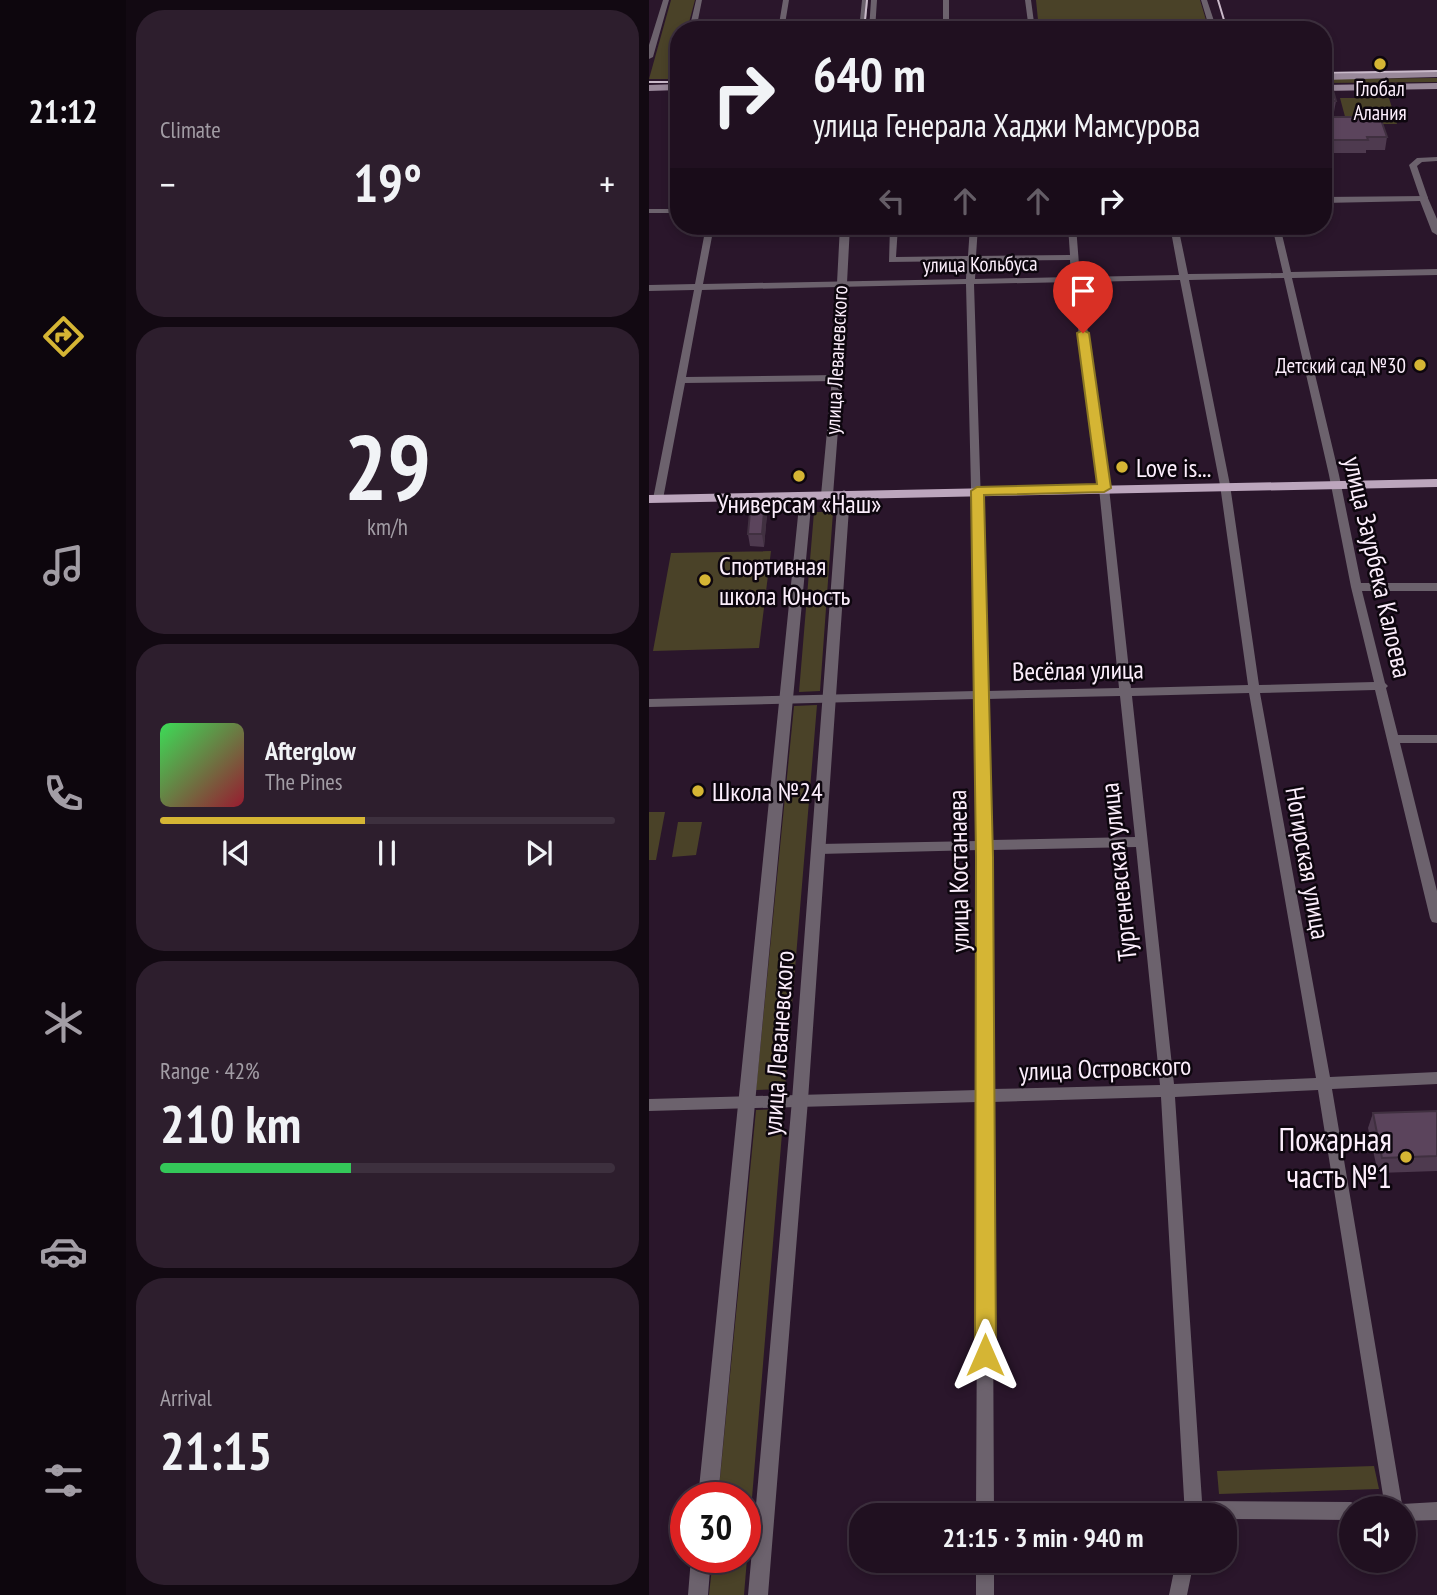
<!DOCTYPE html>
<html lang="en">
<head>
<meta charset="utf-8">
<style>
	:root { --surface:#201020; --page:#2d1e2d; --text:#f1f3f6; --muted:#a29da5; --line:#3d303e; --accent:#d5b534 }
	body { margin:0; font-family:"PT Sans Narrow",sans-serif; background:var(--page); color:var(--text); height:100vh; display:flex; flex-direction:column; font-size:26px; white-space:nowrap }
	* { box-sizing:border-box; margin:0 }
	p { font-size:23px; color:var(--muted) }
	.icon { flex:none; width:38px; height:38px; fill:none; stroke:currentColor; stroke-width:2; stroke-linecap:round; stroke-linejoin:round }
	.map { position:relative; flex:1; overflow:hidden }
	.drawer { display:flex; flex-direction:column; gap:10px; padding:10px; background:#120912; width:523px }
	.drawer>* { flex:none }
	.hud { position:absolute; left:21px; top:21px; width:662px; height:214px; border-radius:28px; box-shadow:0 4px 10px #0003,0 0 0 2px var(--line); background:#201020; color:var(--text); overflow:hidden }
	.buttons { position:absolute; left:690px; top:1496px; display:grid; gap:14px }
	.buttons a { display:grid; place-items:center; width:77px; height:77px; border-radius:50%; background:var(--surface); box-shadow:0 4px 10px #0003,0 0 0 2px var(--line); font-size:35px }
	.speed { position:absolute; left:21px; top:1482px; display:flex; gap:14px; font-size:35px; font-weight:700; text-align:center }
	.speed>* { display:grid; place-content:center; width:91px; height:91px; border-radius:50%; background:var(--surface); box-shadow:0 4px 10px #0003,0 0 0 2px var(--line); line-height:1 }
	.speed .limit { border:10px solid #d22; background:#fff; color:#111 }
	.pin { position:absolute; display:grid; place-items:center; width:60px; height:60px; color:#fff; margin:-72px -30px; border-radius:50% 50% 50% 0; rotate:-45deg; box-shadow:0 0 7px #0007 }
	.pin .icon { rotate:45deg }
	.me { position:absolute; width:77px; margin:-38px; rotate:0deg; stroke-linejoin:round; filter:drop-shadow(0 0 5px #0008) }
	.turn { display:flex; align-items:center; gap:24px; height:147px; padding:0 28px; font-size:32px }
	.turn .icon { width:91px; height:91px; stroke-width:2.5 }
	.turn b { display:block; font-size:49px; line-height:60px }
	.lanes { display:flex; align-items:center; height:66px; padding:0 28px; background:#0003; justify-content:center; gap:35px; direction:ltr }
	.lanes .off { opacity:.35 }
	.big { font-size:52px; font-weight:600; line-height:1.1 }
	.drawer .widget { flex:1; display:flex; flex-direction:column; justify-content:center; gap:10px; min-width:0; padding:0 24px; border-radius:28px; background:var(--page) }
	.drawer .dial { align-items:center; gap:0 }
	.dial b { font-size:91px; line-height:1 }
	.song { display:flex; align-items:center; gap:21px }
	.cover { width:84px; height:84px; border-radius:10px; background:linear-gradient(135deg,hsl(130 70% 55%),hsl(350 70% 35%)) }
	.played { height:7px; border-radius:4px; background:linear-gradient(90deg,var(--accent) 45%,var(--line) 45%) }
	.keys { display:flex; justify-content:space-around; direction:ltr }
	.heat { display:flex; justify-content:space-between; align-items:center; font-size:38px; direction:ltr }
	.charge { height:10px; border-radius:5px; background:linear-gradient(90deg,#34c759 42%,var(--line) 0) }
	.trip { position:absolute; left:200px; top:1503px; width:388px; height:70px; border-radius:28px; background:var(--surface); box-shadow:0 4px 10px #0003,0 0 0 2px var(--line); font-weight:600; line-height:70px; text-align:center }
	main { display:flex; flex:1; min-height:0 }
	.menu { display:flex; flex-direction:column; width:126px; justify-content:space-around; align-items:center; background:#0d060d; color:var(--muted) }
	.menu .icon { width:49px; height:49px }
	.menu .on { color:var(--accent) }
	.menu b { font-size:32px; color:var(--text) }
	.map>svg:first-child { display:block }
	.green { fill:#4a4228 }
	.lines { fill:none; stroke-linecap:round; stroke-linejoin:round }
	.minor { fill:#6c626d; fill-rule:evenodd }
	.tertiary { fill:#6c626d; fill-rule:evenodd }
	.secondary { fill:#99889a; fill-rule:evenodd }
	.primary { fill:#bca6bd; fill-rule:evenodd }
	.tram { stroke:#cabaca; stroke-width:2 }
	.wall { fill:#4e3a4f }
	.shaded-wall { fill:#403040 }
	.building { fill:#5b445c; stroke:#403040; stroke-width:2 }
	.route { fill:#d5b534; stroke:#8a7622; stroke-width:2 }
	.poi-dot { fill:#d5b534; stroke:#0d060e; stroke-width:2.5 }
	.labels { text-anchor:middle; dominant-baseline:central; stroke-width:5; stroke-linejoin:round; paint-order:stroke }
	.far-poi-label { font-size:21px; fill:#fceefc; stroke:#0d060e }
	.far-street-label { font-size:21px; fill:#fceefc; stroke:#0d060e }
	.poi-label { font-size:26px; fill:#fceefc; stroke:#0d060e; text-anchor:start }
	.street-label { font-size:26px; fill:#fceefc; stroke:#0d060e }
	.near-poi-label { font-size:32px; fill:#fceefc; stroke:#0d060e; text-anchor:end }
</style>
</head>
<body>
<main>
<nav class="menu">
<b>21:12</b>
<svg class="icon on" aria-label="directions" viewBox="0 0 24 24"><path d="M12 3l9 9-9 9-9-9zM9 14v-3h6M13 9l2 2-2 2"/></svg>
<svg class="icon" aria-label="music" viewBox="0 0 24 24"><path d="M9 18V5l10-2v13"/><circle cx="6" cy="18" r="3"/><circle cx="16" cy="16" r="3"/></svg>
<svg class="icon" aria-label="phone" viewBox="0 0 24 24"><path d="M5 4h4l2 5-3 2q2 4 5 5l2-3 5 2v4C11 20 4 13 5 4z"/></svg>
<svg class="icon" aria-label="climate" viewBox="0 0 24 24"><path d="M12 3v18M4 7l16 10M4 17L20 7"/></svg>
<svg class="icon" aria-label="car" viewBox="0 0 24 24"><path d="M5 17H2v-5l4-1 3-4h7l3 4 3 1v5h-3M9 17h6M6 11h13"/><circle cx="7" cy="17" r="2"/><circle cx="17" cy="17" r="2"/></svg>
<svg class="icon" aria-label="filters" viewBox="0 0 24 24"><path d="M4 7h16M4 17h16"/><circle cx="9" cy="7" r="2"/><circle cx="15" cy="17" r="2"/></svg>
</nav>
<section class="drawer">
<div class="widget"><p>Climate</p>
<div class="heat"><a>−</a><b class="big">19°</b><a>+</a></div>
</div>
<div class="widget dial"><b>29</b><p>km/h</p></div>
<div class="widget">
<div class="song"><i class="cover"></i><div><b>Afterglow</b><p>The Pines</p></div></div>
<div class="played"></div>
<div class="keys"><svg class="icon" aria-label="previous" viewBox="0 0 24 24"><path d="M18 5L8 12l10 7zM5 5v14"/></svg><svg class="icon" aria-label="pause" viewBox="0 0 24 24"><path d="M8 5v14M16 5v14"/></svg><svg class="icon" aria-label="next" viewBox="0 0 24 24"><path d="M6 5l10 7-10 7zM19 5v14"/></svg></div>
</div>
<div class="widget"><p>Range · 42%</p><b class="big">210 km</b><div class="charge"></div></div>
<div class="widget"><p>Arrival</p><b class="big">21:15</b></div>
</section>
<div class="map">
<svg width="788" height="1595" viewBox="0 0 788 1595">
	<rect width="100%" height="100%" fill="#2a162b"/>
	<!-- green -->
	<path class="green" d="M22,0H46L38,30H30V61L25,79H0Z
		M387,0H551L560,30H390Z
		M788,78V82L674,83V79Z
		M691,98H740L748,124H698Z
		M165,512H184L171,691L150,692Z
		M122,551L110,648L4,651L22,553Z
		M168,705L136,1089L107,1090L145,706Z
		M0,812H16L7,860H0Z
		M29,822H53L47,855L23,857Z
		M135,1109L95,1595H60L64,1558H96V1498H69L107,1110Z
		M725,1466L730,1489L570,1494L568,1471Z"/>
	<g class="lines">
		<!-- minor -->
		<path class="minor" d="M14,0H20L4,57L0,59V45Z
			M47,0H53L47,30H40Z
			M134,0H140L135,30H129Z
			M213,0H219L216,30H210Z
			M222,0H228L226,30H220Z
			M294,0H300V30H294Z
			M376,0H382L386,30H380Z
			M552,0H558L568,30H561Z
			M30,76V88L24,89L26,78Z
			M788,157V161L773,162L768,166L779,198L772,200L760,165L768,158Z
			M0,209H30V213H0Z
			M57,226H65L54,284L317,279L318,261L240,262L241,226H249L247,257L319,256L321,226H329L327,256L421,255L419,226H427L431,277L530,275L521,226H529L539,274L634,273L623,226H631L642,272L788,269V275L643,278L690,475L712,583H788V591H713L736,683L739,686L737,688L749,735H788V743H751L788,891V923L783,922L781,918L726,690L611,693L681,1077L788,1072V1084L683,1089L753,1504L788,1502V1520L754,1521V1508H736L669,1090L526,1097L553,1501L702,1502L708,1505L710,1508H702V1520L576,1519V1516H536L512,1097L343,1102L345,1516H327L329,1102L0,1111V1099L329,1090L330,850L170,854L166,852L164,849L166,846L170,844L329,841L327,699L0,707V699L327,691L317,284L53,290L37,377L188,375L193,378L188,381L36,383L14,499L9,502L4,499L45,290L0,291V285L46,284ZM421,260L422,277L326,279L327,261ZM635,278L680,475L702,587L725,682L610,685L581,485L540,280ZM531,280L571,485L599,685L482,688L460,488L432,282ZM423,282L450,488L470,688L338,691L325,284ZM600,693L667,1078L525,1084L483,696ZM471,696L486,837L342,840L338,699ZM487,847L511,1085L343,1089L342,850Z
			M327,1561H345V1595H327Z
			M527,1561H545L538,1595H520Z"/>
		<!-- tertiary -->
		<path class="tertiary" d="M778,196L788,219V235L783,232L771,201L674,203V197Z
			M191,226H201L193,378L184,495L178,499L172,495L183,378Z
			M195,490L201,494L159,1100L119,1595H99L143,1100L189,494Z
			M157,492L163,496L69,1498H49L151,496Z
			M42,1558H62L59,1595H39Z"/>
		<!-- secondary -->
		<path class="secondary" d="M788,71V77L674,80V74Z
			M788,83V89L674,91V85Z
			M30,84V90L0,91V85Z"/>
		<!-- primary -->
		<path class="primary" d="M788,479V487L0,503V495Z"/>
		<!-- tram -->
		<path class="tram" d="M569,0L578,30
			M215,30L218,0
			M674,73L788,71
			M0,82H30"/>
	</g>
	<!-- wall -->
	<path class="wall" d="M674,82L687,101L685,112H674Z
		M674,117L738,137L736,150H717V153H674Z
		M116,501L118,514L115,547L101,546L99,534Z
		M788,1111V1171L729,1173L719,1128L724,1113Z"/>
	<!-- shaded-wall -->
	<path class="shaded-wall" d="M116,501L118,514L115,547L113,534Z"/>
	<!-- building -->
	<path class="building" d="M674,82L682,83L687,101H674Z
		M674,117H731L738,137H718L719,140H676L674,133Z
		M102,501H116L113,534H99Z
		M788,1111V1156L733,1158L724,1113Z"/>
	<!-- route -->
	<path class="route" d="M434,330L440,333L462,488L455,492L335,495L344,857L347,1355L344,1362L336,1365L329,1362L326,1355L327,857L322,491L328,487L448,484L428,333Z"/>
	<!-- markers -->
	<g class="poi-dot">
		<circle cx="731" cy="64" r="7"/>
		<circle cx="771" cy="365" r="7"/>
		<circle cx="473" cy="467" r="7"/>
		<circle cx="150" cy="476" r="7"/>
		<circle cx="56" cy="580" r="7"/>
		<circle cx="49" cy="791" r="7"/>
		<circle cx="757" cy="1157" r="7"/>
	</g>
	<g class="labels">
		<!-- far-poi labels -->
		<g class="far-poi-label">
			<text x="731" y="88">Глобал<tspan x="731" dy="24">Алания</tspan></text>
			<text x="757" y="365" text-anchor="end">Детский сад №30</text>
		</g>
		<!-- far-street labels -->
		<g class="far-street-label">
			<text transform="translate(331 264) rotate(-1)">улица Кольбуса</text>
			<text transform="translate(187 360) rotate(-87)">улица Леваневского</text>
		</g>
		<!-- poi labels -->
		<g class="poi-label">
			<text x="487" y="467">Love is...</text>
			<text x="150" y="503" text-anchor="middle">Универсам «Наш»</text>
			<text x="70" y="565">Спортивная<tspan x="70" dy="30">школа Юность</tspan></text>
			<text x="63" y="791">Школа №24</text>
		</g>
		<!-- street labels -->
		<g class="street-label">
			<text transform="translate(729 567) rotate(77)">улица Заурбека Калоева</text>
			<text transform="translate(429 670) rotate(-1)">Весёлая улица</text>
			<text transform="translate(659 863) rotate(80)">Ногирская улица</text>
			<text transform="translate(309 871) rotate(-91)">улица Костанаева</text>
			<text transform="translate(469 872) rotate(-96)">Тургеневская улица</text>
			<text transform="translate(129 1043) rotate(-86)">улица Леваневского</text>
			<text transform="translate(456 1068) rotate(-2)">улица Островского</text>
		</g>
		<!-- near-poi labels -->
		<g class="near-poi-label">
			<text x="743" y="1139">Пожарная<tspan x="743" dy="37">часть №1</tspan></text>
		</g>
	</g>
</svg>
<div class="buttons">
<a><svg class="icon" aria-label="sound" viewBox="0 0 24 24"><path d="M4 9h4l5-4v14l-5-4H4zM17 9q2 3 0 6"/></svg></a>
</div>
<div class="speed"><div class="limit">30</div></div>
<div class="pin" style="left:434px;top:333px;background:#d93025"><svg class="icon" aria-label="arrive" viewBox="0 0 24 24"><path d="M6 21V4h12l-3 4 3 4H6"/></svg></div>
<svg class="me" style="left:336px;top:1355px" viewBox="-20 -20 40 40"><path d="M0-17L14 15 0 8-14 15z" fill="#d5b534" stroke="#fff" stroke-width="4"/></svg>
<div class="trip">21:15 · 3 min · 940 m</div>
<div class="hud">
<div class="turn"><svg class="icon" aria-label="right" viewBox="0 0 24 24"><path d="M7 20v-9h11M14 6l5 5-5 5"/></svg><div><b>640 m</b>улица Генерала Хаджи Мамсурова</div></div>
<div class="lanes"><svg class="icon off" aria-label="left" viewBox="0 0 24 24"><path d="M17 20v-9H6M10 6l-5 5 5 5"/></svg><svg class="icon off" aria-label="ahead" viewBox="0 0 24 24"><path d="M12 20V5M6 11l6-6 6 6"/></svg><svg class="icon off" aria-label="ahead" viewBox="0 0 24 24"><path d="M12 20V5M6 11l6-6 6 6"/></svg><svg class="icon" aria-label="right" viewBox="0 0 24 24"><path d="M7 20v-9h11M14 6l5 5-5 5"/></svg></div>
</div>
</div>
</main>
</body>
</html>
